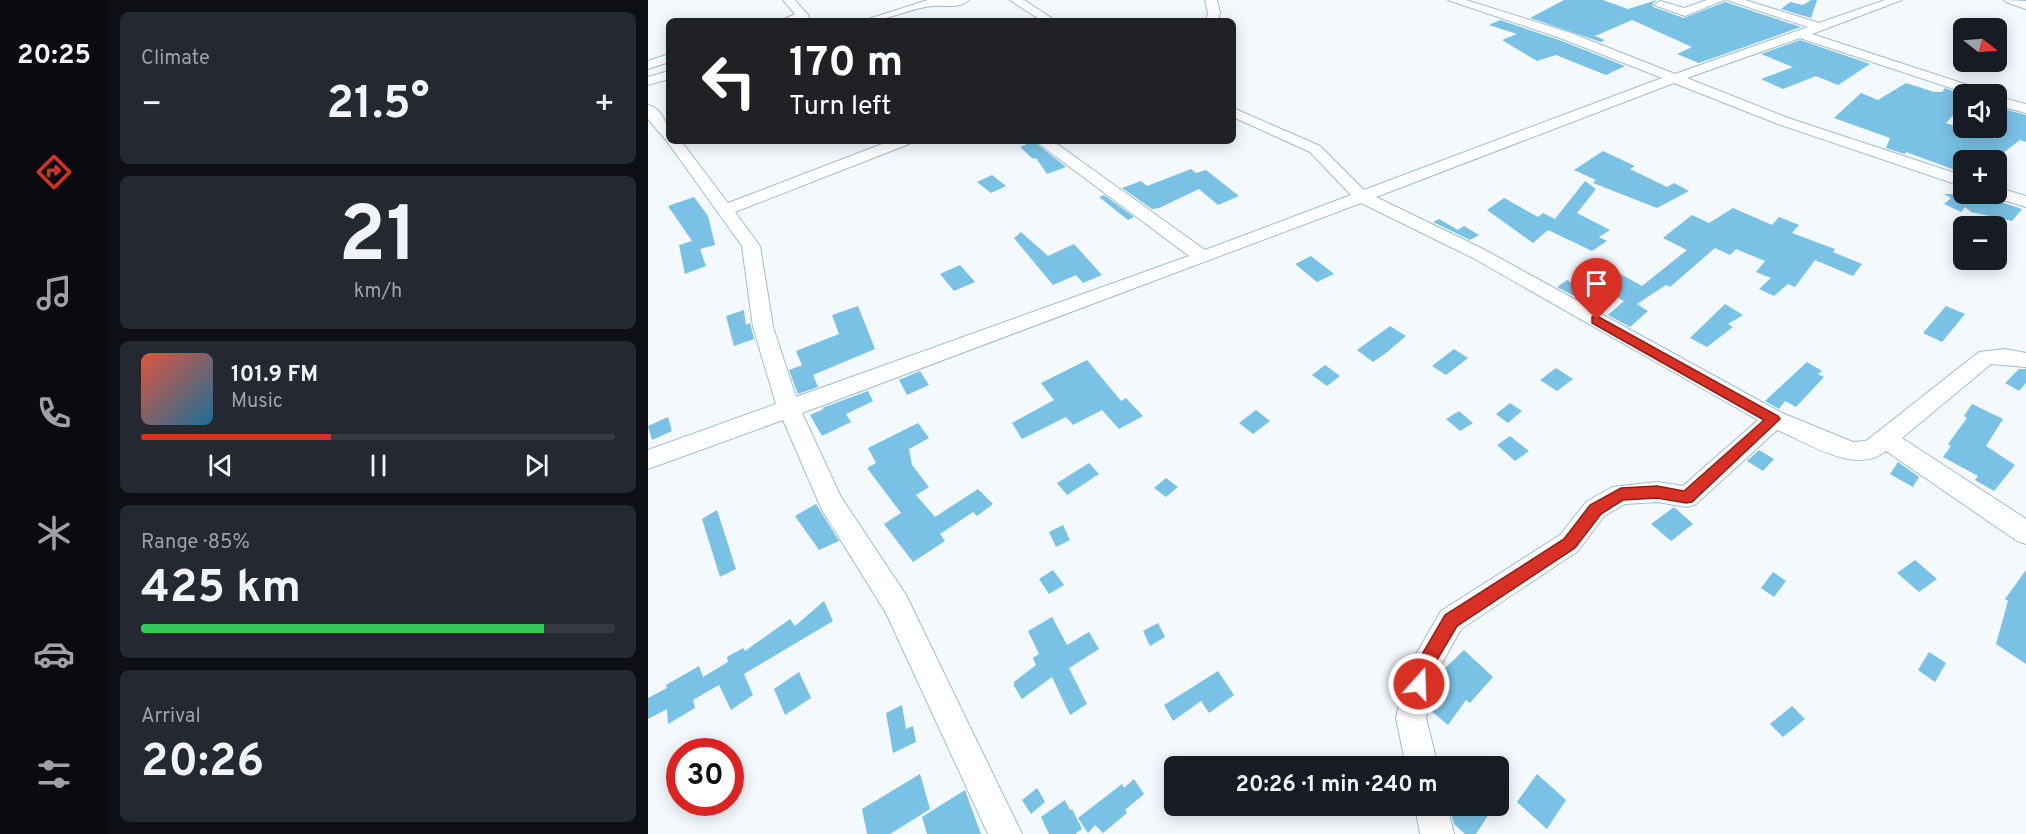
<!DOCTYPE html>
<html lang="en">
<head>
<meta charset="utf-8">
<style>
	:root { --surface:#171b24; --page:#242831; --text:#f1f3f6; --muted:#9ea1a6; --line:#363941; --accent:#d93025 }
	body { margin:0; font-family:Overpass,sans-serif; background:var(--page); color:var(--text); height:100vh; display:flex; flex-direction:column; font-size:22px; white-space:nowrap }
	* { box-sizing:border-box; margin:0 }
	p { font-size:20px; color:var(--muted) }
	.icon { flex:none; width:33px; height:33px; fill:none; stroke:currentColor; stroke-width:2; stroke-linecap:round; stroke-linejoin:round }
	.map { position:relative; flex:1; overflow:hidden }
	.details { display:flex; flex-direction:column; gap:12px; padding:12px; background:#0d0f14; width:540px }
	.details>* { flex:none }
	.banner { position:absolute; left:18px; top:18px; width:570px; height:126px; border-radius:9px; box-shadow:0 3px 15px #0003; background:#202124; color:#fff; overflow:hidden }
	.needle { width:39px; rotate:107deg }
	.controls { position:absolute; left:1305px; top:18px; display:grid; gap:12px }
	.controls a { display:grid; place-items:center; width:54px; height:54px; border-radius:9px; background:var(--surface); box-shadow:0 3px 15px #0003; font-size:30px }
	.speed { position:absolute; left:18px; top:738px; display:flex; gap:12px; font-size:30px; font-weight:700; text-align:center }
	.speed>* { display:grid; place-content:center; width:78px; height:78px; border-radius:50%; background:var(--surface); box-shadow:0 3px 15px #0003; line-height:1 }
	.speed .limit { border:9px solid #d22; background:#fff; color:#111 }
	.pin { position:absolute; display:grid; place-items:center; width:51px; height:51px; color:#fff; margin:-62px -26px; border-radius:50% 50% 50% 0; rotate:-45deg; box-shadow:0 0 6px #0007 }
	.pin .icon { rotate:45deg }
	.me { position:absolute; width:66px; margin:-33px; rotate:20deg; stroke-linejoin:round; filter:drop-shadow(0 0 4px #0008) }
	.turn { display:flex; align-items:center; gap:21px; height:126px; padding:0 24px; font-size:27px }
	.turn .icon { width:78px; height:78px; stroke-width:2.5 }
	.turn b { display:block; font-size:42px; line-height:51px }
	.big { font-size:45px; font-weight:700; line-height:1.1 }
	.details .tile { flex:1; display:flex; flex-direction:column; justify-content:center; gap:9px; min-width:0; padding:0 21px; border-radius:9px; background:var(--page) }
	.details .dial { align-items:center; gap:0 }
	.dial b { font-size:78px; line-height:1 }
	.song { display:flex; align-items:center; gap:18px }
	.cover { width:72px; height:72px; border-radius:9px; background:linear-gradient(135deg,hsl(10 70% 55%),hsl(200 70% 35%)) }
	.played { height:6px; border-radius:3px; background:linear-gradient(90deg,var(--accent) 40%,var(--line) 40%) }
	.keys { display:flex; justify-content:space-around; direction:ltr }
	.heat { display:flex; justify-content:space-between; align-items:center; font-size:33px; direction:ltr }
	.charge { height:9px; border-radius:4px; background:linear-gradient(90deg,#34c759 85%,var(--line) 0) }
	.trip { position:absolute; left:516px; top:756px; width:345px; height:60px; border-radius:9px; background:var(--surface); box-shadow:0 3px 15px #0003; font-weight:700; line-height:60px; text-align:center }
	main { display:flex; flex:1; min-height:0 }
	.tabs { display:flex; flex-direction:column; width:108px; justify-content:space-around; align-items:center; background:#090b0e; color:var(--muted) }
	.tabs .icon { width:42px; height:42px }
	.tabs .selected { color:var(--accent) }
	.tabs b { font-size:27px; color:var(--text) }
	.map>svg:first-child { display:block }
	.building { fill:#79c2e6 }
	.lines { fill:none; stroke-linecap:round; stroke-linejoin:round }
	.street-casing { stroke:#a0bece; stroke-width:2 }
	.street { fill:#fff; fill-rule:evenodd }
	.route { fill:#d93025; stroke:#8d1f18; stroke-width:1.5 }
</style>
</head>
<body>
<main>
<nav class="tabs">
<b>20:25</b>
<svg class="icon selected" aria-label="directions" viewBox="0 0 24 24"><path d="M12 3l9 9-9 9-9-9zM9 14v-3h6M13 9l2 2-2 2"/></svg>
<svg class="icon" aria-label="music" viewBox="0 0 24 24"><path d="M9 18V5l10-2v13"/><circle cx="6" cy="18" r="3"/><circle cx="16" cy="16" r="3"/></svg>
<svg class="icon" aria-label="phone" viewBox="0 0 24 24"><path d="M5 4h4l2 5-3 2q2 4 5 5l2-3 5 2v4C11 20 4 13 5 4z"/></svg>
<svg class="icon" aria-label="climate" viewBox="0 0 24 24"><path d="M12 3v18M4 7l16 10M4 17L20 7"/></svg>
<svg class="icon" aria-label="car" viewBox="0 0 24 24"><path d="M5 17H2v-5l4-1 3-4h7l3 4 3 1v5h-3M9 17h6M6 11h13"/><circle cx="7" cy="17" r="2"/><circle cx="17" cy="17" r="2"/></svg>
<svg class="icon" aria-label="filters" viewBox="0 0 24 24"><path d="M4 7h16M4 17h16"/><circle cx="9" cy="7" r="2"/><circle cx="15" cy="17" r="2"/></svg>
</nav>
<section class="details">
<div class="tile"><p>Climate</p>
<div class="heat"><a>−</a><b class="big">21.5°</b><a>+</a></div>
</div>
<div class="tile dial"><b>21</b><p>km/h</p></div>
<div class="tile">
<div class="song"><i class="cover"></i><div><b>101.9 FM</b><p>Music</p></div></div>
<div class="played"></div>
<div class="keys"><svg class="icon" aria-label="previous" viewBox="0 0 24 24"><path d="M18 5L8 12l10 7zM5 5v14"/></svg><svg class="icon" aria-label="pause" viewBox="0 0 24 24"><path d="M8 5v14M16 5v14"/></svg><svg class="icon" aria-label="next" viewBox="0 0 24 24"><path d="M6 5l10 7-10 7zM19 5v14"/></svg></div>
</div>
<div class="tile"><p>Range · 85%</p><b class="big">425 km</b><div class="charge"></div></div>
<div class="tile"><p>Arrival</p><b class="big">20:26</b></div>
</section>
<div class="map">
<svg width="1378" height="834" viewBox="0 0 1378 834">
	<rect width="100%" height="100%" fill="#f3f9fd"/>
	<!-- building -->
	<path class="building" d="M916,0H955L980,9L1009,0L1004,4L1005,7L1036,18L1077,2L1153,27L1051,63L1029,54L1044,47L984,20L947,36L957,40L953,42L882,18Z
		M1163,0H1169L1163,18L1133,9L1142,2L1155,5Z
		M852,20L914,41L977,66L958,75L908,55L889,61L854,40L869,34L841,25Z
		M1152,40L1222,64L1190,85L1168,76L1135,89L1113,79L1145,67L1113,54Z
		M1258,83L1286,92H1294L1297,88L1316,95V103L1298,123L1348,139V107L1378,115V142L1372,140L1347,159L1325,153L1321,160H1316L1315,173L1258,152L1257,154L1238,148L1242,138L1186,118L1213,93L1230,100Z
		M377,141H385L418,167L399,174L388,158L385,159L372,147L379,144Z
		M955,151L987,166L982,169L1019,187L1026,183L1041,191L1009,208L945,183L948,180L926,170Z
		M543,169L548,173L558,170L591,196L570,205L551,189L511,208L504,209L474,188L493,181L499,186Z
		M344,175L358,186L343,193L329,182Z
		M937,181L948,189L929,213L962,230L951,237L959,241L944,251L900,230L885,243L839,210L856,198L890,217L895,213L907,219Z
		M1296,194H1339L1341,198L1374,209L1364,221L1323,212L1317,207L1313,212L1296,204L1303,198Z
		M456,195L486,217L480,220L451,197Z
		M46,197L60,216L67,245L52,249L58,266L37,274L31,245L44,241L20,206Z
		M1085,208L1124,225L1131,217L1151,225L1144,233L1187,249L1185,252L1214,264L1205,276L1167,260L1147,287L1140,284L1126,296L1111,289L1123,278L1108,272L1117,261L1088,249L1082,255L1067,248L1022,287L1018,285L989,304L1000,311L982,327L960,315L976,301L949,286L969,272L994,286L1039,250L1015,238L1044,215L1061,223Z
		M791,219L810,230L816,226L831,235L822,240L785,222Z
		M373,232L400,256L426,244L454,275L435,283L428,275L405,285L366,238Z
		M663,256L686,274L669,282L647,264Z
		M312,265L327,282L306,291L292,274Z
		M919,280L935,290L926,296L909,287Z
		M1077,304L1095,315L1080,324L1085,327L1059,347L1042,338Z
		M210,306L227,349L165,375L170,387L150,394L141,370L154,365L148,351L191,334L184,315Z
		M1298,306L1317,314L1294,342L1275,333Z
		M96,310L98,325L102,323L106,339L86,346L78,316Z
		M742,326L758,336L738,353L725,362L709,350Z
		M806,349L820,358L798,375L784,366Z
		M439,360L473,401L478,398L495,416L471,429L454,410L425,425L418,417L374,439L364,423L406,400L393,383Z
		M1159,362L1174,371L1170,374L1176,377L1148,407L1137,401L1131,409L1117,401Z
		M677,365L692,376L679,386L664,375Z
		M908,368L925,379L909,391L892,380Z
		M1371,369H1378V383L1371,391L1357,383Z
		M272,371L281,385L259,395L251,380Z
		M220,391L225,401L198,414L203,422L174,436L162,415L176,409L174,408Z
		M862,403L874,411L860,423L848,414Z
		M1324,404L1355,419L1338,446L1367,465L1346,491L1327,480L1330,476L1295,457L1303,446L1300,444L1319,418L1316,416Z
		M608,410L622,421L605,434L591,423Z
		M811,411L825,423L812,431L798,419Z
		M20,417L24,431L4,440L0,426Z
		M270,423L281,438L261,449L264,465L281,487L268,495L287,517L330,489L345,504L329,516L325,512L292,534L297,541L265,562L236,524L253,513L219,468L228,463L220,448Z
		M862,436L881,451L867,461L849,445Z
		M1111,450L1126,459L1115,471L1099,461Z
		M1250,462L1271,477L1265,487L1242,474Z
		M441,463L451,474L419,495L409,483Z
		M518,478L530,487L518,497L506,488Z
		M168,504L191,541L171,550L147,516Z
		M1026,507L1045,524L1023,541L1003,524Z
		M69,510L88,569L72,577L54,519Z
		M415,525L422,540L408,547L401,532Z
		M1267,560L1289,579L1271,592L1249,573Z
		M405,570L416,585L401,594L391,579Z
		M1378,570V664L1348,644L1360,601L1357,599Z
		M1125,572L1138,581L1126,597L1113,588Z
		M176,601L185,621L96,674L105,695L83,710L71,685L45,700L47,708L20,724L19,709L0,719V698L19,688L18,685L51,666L55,677L80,662L79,657L95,648L97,651L142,619L147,626Z
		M404,617L419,645L441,632L451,649L421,668L439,704L422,715L404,677L374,699L366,686V682L388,665L385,658L391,654L380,631Z
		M510,623L517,637L502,646L495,631Z
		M816,650L845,677L822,703L818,700L800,725L782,710L800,683L791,674Z
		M1281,652L1298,663L1287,682L1270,670Z
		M570,671L586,695L561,713L553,701L525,721L516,705Z
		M151,672L163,698L137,715L126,689Z
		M254,705L258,729L265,726L268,742L245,753L238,713Z
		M1144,706L1157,719L1135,737L1122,724Z
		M272,774L282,809L242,834H219L214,809Z
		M889,774L918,800L899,829L869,802Z
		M486,779L496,794L477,810L479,813L455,833L447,825L440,833L430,818L474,784L476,788Z
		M389,788L397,802L383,814L374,800Z
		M317,790L333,834H279L274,817Z
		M417,800L422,810L424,809L434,829L427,834H401L393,817Z
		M801,806H846L828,834H817L806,824Z"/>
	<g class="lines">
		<defs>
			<path id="street" d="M135,0H147L161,16L159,19L132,21L147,14Z
				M280,0H321C310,9 297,5 285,6C260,8 242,21 214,21Z
				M362,0H376L408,21H394Z
				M557,0H569L572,13L570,21H558L560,13Z
				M800,0H818L923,33L1027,74L1160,27L1079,0H1097L1171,23L1237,0H1254L1164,34L1338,91L1340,94H1321L1152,38L1039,78L1140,118L1316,176V187L1130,124L1026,83L728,197L837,250L1134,413L1205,442L1218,441L1331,352L1357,349L1378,353V367L1343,364L1254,438L1378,519V544L1369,541L1238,451C1208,476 1159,442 1129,430L1048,504L1039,507L1009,502L977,504L956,516L930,551L813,629L789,672L778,718L790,766H758L748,718L760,668L793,611L912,535L938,502L964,487L1009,482L1035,486L1110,420L825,258L713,203L154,413L193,497L258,595L374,834H340L238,613L174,510L135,420L0,469V450L128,404L105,327L94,246L18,140L0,119V105C15,108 21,128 21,141H33L80,203L242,141H264L261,144L87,212L112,246L125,327L148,397L541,256L387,141H405L557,250L703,195L662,152L585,117V108L672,146L716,190L1014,78L915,39Z
				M1059,0H1076L1037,16L1006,5L1012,1L1036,8Z
				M1356,0L1378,1V9L1358,2Z
				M21,54V62L0,69V61Z
				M21,71V79L0,85V77Z
				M1348,96L1378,104V113L1348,105Z
				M1348,187L1378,196V207L1342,196L1341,194H1348Z
				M767,806H799L806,834H772Z"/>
		</defs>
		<!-- street casing -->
		<use href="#street" class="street-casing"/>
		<!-- street -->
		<use href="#street" class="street"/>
	</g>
	<!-- route -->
	<path class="route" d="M949,316L1130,416L1132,419L1044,502L1038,503L1009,498L975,500L953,514L927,548L809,626L783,670L777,691L771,693L765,691L762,684L766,668L797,615L916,539L942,505L973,488L1009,486L1036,491L1116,420L944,323V317Z"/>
</svg>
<div class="controls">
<a><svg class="needle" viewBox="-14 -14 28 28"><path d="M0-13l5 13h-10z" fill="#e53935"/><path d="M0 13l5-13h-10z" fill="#9ea1a6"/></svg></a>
<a><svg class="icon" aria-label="sound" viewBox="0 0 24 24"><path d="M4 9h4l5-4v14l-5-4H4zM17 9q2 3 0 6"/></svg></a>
<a>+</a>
<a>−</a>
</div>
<div class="speed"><div class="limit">30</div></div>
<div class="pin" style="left:949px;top:320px;background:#d93025"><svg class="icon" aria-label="arrive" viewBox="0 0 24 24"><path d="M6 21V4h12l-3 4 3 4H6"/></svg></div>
<svg class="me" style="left:771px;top:684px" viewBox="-20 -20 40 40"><circle r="17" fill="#d93025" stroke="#fff" stroke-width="3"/><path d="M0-11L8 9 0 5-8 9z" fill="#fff"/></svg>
<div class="trip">20:26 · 1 min · 240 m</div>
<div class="banner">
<div class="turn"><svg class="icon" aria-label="left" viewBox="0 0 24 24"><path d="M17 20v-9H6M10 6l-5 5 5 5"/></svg><div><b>170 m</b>Turn left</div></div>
</div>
</div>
</main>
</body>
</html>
